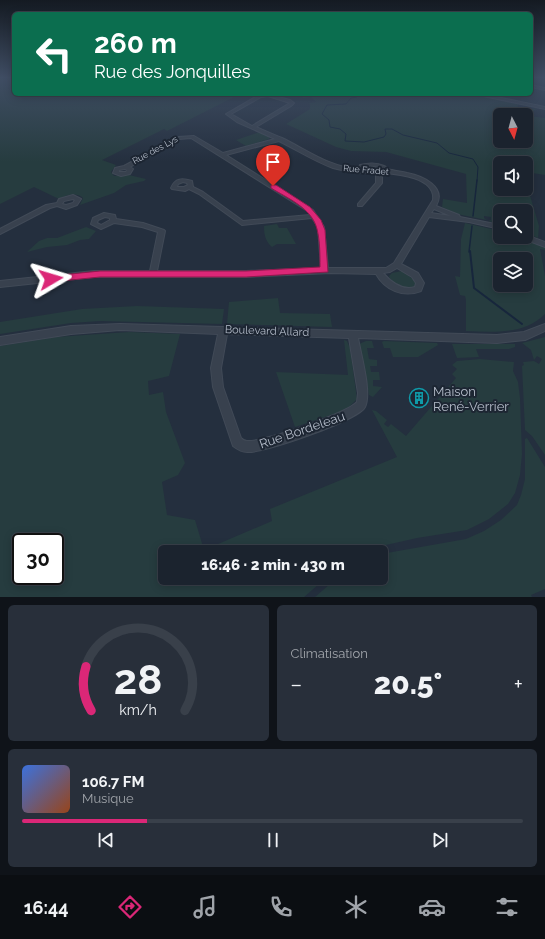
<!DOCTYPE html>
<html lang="fr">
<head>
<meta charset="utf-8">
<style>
	:root { --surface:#1b232e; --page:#282f3a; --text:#f1f3f6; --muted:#a0a4aa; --line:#39404a; --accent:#db2777 }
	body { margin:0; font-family:Raleway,sans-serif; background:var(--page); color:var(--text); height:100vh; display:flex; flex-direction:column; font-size:15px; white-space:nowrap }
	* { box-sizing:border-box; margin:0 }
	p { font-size:13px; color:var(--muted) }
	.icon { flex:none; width:22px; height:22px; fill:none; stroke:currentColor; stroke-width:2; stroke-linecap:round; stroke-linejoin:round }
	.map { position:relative; height:597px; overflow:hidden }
	.drawer { display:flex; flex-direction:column; gap:8px; padding:8px; background:#0f1319; flex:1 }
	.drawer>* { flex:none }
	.hud { position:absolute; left:12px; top:12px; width:521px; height:84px; border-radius:6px; box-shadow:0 2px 10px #0003,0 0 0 1px var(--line); background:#0b6e4f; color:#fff; overflow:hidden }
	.needle { width:26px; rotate:174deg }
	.buttons { position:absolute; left:493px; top:108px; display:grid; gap:8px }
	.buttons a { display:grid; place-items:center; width:40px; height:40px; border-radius:6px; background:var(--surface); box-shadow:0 2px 10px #0003,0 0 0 1px var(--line); font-size:20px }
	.speed { position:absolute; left:12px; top:533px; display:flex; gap:8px; font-size:20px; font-weight:700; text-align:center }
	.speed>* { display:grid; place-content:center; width:52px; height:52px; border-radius:50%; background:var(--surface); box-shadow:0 2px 10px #0003,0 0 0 1px var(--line); line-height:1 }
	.speed .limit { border:2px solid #111; border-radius:6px; background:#fff; color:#111 }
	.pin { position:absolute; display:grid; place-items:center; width:34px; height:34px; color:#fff; margin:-41px -17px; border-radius:50% 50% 50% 0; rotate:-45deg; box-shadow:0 0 4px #0007 }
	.pin .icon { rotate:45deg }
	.me { position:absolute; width:44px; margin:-22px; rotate:83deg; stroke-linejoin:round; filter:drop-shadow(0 0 3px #0008) }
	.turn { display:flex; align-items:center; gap:14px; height:84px; padding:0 16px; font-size:18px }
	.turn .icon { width:52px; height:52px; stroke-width:2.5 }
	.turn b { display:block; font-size:28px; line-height:34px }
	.big { font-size:30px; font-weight:800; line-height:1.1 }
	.drawer .card { flex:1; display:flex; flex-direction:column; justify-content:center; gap:6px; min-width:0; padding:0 14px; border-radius:6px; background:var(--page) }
	.drawer .dial { align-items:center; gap:0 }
	.dial svg { height:104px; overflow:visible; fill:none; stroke:var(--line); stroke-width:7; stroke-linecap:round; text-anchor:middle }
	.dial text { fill:var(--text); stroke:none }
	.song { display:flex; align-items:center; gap:12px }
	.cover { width:48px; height:48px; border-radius:6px; background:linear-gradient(135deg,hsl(220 70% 55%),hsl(20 70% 35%)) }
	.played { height:4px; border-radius:2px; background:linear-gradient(90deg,var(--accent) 25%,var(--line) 25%) }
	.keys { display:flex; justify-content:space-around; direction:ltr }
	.heat { display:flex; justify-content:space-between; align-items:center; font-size:22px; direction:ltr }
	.drawer .tiles { flex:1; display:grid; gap:8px; grid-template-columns:1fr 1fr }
	.card:last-child { grid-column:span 2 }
	.trip { position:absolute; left:158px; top:545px; width:230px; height:40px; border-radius:6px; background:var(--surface); box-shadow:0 2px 10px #0003,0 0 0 1px var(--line); font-weight:800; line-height:40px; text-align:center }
	.menu { display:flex; height:64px; justify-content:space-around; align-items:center; background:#0b0e12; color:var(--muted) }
	.menu .icon { width:28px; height:28px }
	.menu .current { color:var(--accent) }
	.menu b { font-size:18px; color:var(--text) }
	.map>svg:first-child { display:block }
	.green { fill:#263c3f; fill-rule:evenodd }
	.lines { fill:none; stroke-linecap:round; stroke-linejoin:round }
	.stream-far2 { stroke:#17263c; stroke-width:1 }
	.stream-far1 { stroke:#17263c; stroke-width:1.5 }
	.stream { stroke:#17263c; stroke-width:2 }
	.minor-casing { stroke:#414a57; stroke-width:2 }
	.minor { fill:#38414e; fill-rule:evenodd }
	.route { fill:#db2777; stroke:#8e194d }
	.labels { text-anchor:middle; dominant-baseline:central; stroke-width:4; stroke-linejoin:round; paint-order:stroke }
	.far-street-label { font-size:9px; fill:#b4bcc9; stroke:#1d2633 }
	.street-label { font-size:11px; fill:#b4bcc9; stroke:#1d2633 }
	.near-poi-label { font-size:13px; fill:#b4bcc9; stroke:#1d2633; text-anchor:start }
	.near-street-label { font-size:13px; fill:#b4bcc9; stroke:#1d2633 }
</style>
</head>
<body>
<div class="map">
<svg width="545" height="597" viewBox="0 0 545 597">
	<rect width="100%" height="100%" fill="#242f3e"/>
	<!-- green -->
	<path class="green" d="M0,78H14V94H240L167,131L164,129L102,160L116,165L111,172L114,176L129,175L146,179L144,181L126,185L114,193L80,205L83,198C76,192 67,195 59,199L34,187L0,204Z
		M300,94H469L519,104L515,110C523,111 529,108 537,109L529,113L530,116L545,118V175L526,172V163H500V189H526V182L539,226L538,238L526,233V211H500V224L488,221L491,220V217L484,216V218L487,220L457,214L442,207L443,199L467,203L466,174L386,152L351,151L336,147L286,124L310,109V104L308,103L316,102L311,97L303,98L301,96L303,95ZM500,115H526V141H500Z
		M260,132L269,136V139L246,146L236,140Z
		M465,223L500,231V237H519L545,248V250L540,249L545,276V314C524,335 494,332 466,331V300L465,296L460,295L455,276L460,277L461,239ZM500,259H526V285H500Z
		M277,224L279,228H287L296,244H277L272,247C265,241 264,234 264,226Z
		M86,227L96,231L89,239L80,240L67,245L47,247L27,252L39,241L47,238H57Z
		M402,271L416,281L414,287C403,289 398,285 390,279L389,276L392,273Z
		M278,298L280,313L330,314L332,327L227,324L229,302Z
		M137,306L224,309L222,324L100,321L71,323L0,334V322L82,309Z
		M129,332L180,334L169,376L148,381L149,395L163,392L166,412L185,463L178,475L162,482L167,515L195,520L204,550L272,521L270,509L397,457L372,410L376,411L387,420L384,424L388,427L391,424L406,436L456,378L452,374L457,369L452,365L457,361L480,359L514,362L513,371L518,382L520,398L522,454L520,475L515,493L508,504L489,519L467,530L417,538L355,552H165V578H326L304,597H0V346L56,337ZM21,542H55V576H21Z
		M545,337V455L532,436L525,430L522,366L524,365L523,362L534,361L539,364L542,359L537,356L534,360L531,350L522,343Z
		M344,340L347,341L350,348L357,399L346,410L295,427L276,372L348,375Z
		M366,341H372L374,348H367L369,359L377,360V366H370L371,372H379L380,380H373V386L382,387L373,397L369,395L359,344Z
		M384,341L437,343L438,345L418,357H393L390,348H384L382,342Z
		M452,344H515V347L509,349H476L479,357L457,358Z
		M527,438L545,467V589L531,595L532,597H315L337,578H381V554L466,539L484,531L501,520L517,505L521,495L525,479V439Z"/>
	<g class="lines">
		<!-- stream-far2 -->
		<path class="stream-far2" d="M358,94L357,97L351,98L346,104L327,105L322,114L329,120L330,127L340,129L346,134L345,141L364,142L384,137L386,134L385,129H392L403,135L437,143L449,153L473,159L478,167L477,181"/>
		<!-- stream-far1 -->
		<path class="stream-far1" d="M473,216L477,180
			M469,252L472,226"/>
		<!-- stream -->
		<path class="stream" d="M470,251L474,288L522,324"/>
		<defs>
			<path id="minor" d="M531,85L545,88V90L531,87Z
				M267,94L290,100L294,103L291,106L256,127C264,131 273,134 282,138C307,150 329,167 358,169L360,165C368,163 376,162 384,166C387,167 389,170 392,170C397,172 402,171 407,173C423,176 447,187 436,206L459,215L460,217L500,225V229L469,222L429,217L401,264L418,273L424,283L421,291C403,298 385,290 376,274L331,273L246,277H94L0,287V281L94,271H150L158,232L142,227L114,223L101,229L91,224L93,218L104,213L115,215L116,219L143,223L164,230L165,231L157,271H246L321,268L318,227L312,218L242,225L199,194L189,189L185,191L172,189L171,188C175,178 182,178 192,181L193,187L203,192L243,221L310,215L309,212L191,138L179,139L130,167L133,169L130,174L121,176L113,173L115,168L124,166L178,137L194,136L223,153L275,139L237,122L226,114L259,95ZM268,96L290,103L252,126L231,114L261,97ZM279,141C297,150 314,161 333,168C347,172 361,173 376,173V183L358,204V206H362L382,183V173C397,174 436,177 433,200L394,263L386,268H328L324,227L313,210L226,155ZM373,166L378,167L384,170H363L364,167ZM125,169L127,170L126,172H119V170ZM183,182L187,183L188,185L184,187H177L178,184ZM434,209L451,216L431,213ZM105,217L110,218V220L101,225L97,223L98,220ZM397,268L412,277L416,283L415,287C402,291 391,282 383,273L390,272Z
				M474,94H482L545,107V109Z
				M73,195L81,199L77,205L66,209L57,206L50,208L0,234V229L46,205L57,203L59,199ZM73,199L75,200L73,203L66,205L62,204L64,201Z
				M526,235L545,242V247L524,239L523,237H526Z
				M120,324L497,335L524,332L545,324V331L525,340L497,343L358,338C361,355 372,393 365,407C359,420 262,454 247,452C242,452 237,449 233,446L213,387L211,368L218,334L120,330L71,334L0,345V337L71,326ZM227,334L349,338L358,393L357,402C348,413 260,443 247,441C244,441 243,440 241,438L223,387L221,368Z"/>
		</defs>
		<!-- minor casing -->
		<use href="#minor" class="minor-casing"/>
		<!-- minor -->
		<use href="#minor" class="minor"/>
	</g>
	<!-- sky -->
	<linearGradient id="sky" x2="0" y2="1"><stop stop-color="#141a22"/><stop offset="0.48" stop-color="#3f4d63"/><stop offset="1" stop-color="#3f4d63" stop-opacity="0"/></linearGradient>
	<rect width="545" height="162" fill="url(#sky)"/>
	<!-- route -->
	<path class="route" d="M271,185H276L310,207L321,220L325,230L328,272L246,277H100L51,282L46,279L51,276L100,271H246L320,267C320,255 320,241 317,229C312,208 287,198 271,188Z"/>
	<!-- icons -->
	<defs>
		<symbol id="building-ring" viewBox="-11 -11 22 22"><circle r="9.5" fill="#1d2633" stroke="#0f9aa8" stroke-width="1.5"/><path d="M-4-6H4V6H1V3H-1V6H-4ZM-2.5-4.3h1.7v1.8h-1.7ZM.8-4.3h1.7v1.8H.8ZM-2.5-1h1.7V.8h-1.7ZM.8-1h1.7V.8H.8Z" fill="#0f9aa8"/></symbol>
	</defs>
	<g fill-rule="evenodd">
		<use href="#building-ring" x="408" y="387" width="22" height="22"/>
	</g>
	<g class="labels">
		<!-- far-street labels -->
		<g class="far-street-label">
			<text transform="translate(155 150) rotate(-28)">Rue des Lys</text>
			<text transform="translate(366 170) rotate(5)">Rue Fradet</text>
		</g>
		<!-- street labels -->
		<g class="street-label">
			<text transform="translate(267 331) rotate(2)">Boulevard Allard</text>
		</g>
		<!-- near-poi labels -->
		<g class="near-poi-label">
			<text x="433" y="391">Maison<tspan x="433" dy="15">René-Verrier</tspan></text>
		</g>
		<!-- near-street labels -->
		<g class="near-street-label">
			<text transform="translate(302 430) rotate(-19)">Rue Bordeleau</text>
		</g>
	</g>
</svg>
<div class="buttons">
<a><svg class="needle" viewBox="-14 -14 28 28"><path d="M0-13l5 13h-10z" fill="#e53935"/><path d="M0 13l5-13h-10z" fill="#a0a4aa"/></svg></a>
<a><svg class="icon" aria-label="sound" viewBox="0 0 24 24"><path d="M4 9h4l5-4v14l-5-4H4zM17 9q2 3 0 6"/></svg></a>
<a><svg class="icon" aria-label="search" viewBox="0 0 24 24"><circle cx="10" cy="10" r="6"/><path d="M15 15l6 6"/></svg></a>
<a><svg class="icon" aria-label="layers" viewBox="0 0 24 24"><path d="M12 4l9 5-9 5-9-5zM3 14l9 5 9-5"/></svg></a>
</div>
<div class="speed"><div class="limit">30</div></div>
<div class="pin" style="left:273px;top:186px;background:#d93025"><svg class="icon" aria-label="arrive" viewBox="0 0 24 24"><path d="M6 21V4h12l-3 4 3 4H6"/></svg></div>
<svg class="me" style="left:51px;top:279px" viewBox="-20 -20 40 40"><path d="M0-17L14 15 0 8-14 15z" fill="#db2777" stroke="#fff" stroke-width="4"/></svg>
<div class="trip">16:46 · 2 min · 430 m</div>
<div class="hud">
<div class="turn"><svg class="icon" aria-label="left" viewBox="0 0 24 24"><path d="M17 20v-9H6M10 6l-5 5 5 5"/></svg><div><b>260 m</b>Rue des Jonquilles</div></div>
</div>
</div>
<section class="drawer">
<div class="tiles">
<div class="card dial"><svg viewBox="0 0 100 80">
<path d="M14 69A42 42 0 1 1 86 69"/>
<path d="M14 69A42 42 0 0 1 10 35" stroke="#db2777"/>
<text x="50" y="56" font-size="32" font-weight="700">28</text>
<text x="50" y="72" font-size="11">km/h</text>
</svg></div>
<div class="card"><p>Climatisation</p>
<div class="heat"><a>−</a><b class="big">20.5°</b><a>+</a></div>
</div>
<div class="card">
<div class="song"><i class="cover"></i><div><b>106.7 FM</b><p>Musique</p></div></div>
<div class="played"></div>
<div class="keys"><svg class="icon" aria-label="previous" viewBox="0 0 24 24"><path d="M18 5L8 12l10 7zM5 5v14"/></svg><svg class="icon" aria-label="pause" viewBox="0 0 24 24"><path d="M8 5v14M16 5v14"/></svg><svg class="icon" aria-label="next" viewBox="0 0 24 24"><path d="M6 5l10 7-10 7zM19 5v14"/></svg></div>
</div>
</div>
</section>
<nav class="menu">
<b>16:44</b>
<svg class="icon current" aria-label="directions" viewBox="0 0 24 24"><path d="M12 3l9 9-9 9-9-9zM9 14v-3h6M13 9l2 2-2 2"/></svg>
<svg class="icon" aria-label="music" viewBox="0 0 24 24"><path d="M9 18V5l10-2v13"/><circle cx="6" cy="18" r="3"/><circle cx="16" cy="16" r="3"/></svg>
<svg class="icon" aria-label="phone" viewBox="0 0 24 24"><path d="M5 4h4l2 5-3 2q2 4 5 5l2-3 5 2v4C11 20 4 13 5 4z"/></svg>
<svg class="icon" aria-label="climate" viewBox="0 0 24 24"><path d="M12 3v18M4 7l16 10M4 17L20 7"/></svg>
<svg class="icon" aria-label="car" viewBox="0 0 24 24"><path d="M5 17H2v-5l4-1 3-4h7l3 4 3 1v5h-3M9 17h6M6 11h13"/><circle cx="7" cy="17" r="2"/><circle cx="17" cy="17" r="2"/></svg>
<svg class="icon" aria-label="filters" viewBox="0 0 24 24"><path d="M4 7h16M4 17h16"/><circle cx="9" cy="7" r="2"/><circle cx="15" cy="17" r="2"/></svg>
</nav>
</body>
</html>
